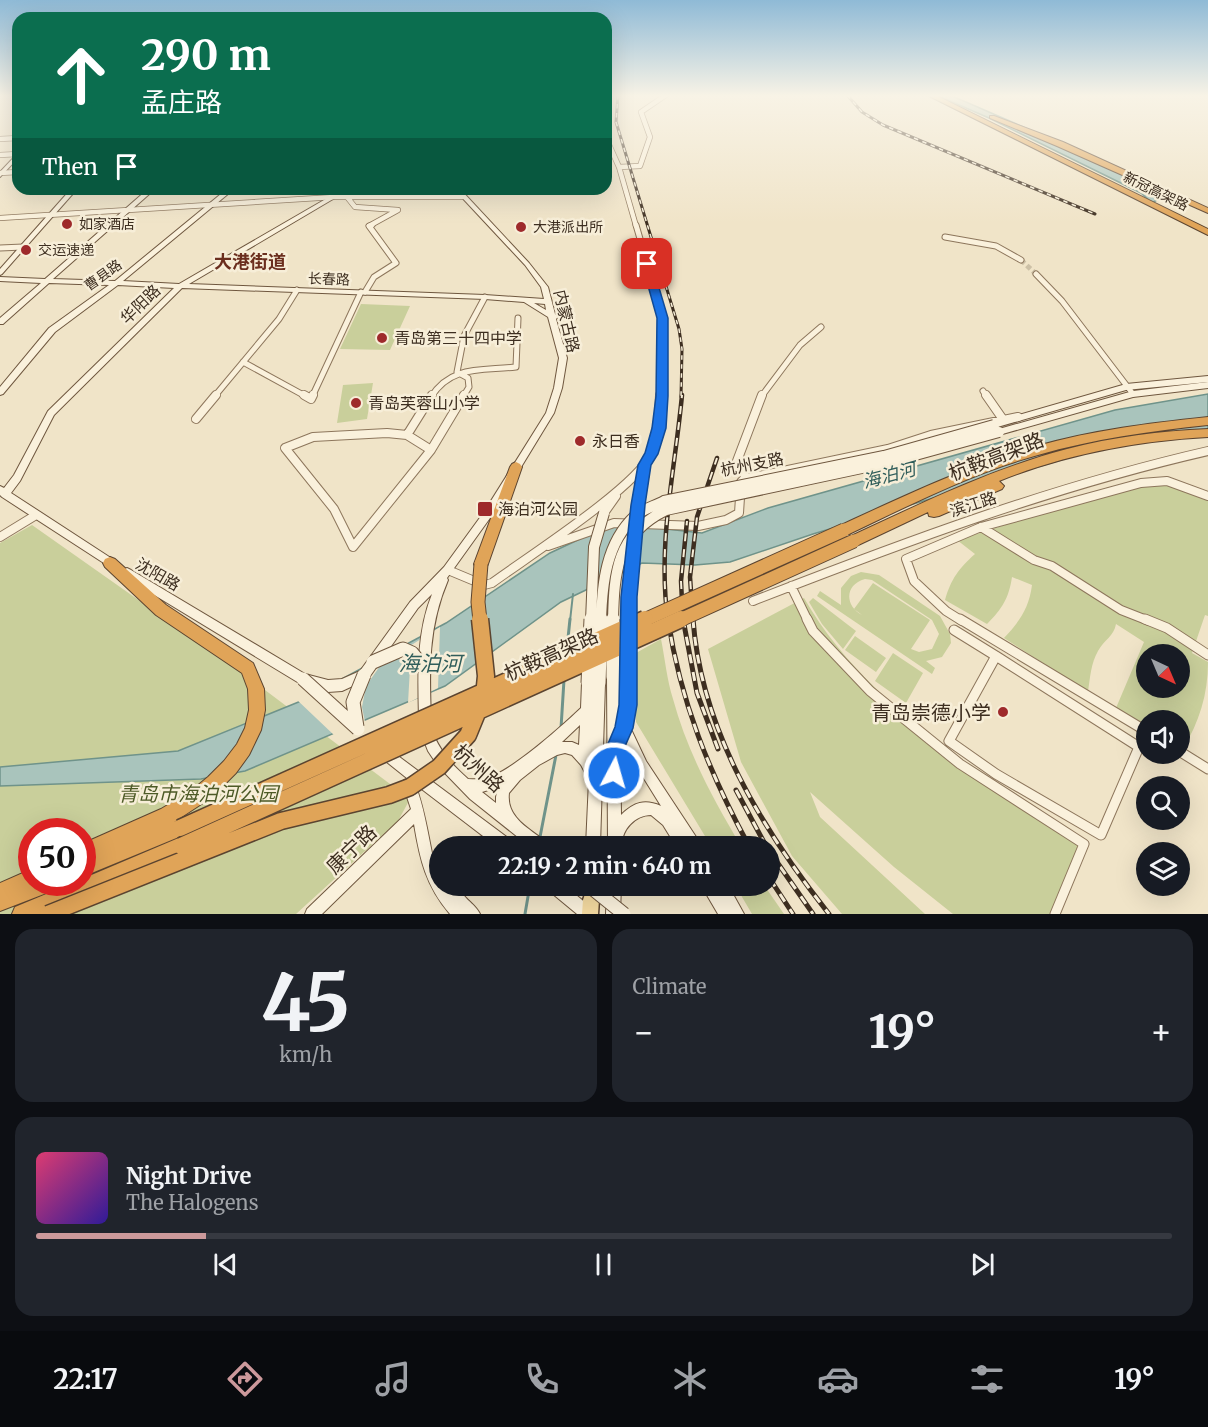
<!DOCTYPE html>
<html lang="en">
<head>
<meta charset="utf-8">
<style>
	:root { --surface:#171b24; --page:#20242c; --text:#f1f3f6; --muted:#9ea1a6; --line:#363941; --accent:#cc999b }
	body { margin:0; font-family:Merriweather,"Noto Sans SC",serif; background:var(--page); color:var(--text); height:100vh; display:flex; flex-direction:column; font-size:22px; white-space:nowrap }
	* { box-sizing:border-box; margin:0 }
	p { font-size:20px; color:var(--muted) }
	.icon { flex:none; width:33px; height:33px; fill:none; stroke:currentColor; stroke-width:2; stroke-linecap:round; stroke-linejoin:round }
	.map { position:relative; height:914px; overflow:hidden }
	.side { display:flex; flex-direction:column; gap:15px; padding:15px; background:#0d0f14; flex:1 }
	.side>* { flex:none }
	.guide { position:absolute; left:12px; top:12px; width:600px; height:183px; border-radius:18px; box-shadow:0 6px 24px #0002; background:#0b6e4f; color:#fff; overflow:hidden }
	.needle { width:39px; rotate:136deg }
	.buttons { position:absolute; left:1136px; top:644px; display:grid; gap:12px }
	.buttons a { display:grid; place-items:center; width:54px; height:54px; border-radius:50%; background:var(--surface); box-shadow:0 6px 24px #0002; font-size:30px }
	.speed { position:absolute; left:18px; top:818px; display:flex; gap:12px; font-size:30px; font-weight:700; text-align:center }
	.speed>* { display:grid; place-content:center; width:78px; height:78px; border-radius:50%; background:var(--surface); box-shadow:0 6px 24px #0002; line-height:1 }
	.speed .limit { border:9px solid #d22; background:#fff; color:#111 }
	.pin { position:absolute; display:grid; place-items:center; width:51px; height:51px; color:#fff; margin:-26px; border-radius:12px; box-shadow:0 3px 9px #0006 }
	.me { position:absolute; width:66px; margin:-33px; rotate:6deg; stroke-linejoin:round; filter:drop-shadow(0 0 4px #0008) }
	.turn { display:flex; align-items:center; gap:21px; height:126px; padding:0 30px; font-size:27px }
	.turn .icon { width:78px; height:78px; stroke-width:2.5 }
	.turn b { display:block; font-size:42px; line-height:51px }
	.then { display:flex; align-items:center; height:57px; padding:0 30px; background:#0003; gap:12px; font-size:22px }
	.big { font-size:45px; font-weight:700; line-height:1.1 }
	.side .card { flex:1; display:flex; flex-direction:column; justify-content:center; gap:9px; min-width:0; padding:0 21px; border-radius:18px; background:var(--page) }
	.side .dial { align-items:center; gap:0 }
	.dial b { font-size:78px; line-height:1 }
	.song { display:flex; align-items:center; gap:18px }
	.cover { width:72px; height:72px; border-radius:9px; background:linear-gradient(135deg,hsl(340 70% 55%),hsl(250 70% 35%)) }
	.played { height:6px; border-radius:3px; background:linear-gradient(90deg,var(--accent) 15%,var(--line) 15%) }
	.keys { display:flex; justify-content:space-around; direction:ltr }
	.heat { display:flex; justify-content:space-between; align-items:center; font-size:33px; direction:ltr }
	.side .tiles { flex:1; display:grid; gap:15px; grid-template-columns:1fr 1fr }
	.card:last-child { grid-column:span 2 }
	.trip { position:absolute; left:429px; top:836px; width:351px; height:60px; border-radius:30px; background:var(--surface); box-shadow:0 6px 24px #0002; font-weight:700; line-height:60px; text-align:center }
	.dock { display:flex; height:96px; justify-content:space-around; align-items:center; background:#090b0e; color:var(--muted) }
	.dock .icon { width:42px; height:42px }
	.dock .active { color:var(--accent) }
	.dock b { font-size:27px; color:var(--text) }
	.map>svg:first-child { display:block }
	.green { fill:#c9cf9b; fill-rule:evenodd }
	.water { fill:#a9c4bc; stroke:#6f938a; stroke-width:1.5 }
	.pier { fill:#f0e4c8 }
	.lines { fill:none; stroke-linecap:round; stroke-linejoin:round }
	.stream-far1 { stroke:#6f938a; stroke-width:2 }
	.stream { stroke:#6f938a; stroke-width:3 }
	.street-tunnel { stroke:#ccc0a6; stroke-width:5; stroke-dasharray:5 3; stroke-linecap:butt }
	.street-far3-casing { stroke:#8d765c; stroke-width:6 }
	.street-far2-casing { stroke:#8d765c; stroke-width:7 }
	.street-far1-casing { stroke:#8d765c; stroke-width:10 }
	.street-casing { stroke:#8d765c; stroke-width:11 }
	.secondary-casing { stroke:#6f573f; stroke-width:2 }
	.primary-casing { stroke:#5b4430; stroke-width:3 }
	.highway-casing { stroke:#5b4430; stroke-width:2 }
	.street-far3 { stroke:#faf1dc; stroke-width:4.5 }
	.street-far2 { stroke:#faf1dc; stroke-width:5 }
	.street-far1 { stroke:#faf1dc; stroke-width:8 }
	.street { stroke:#faf1dc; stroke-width:9 }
	.secondary { fill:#faf1dc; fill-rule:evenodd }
	.primary { fill:#f3d9a0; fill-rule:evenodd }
	.highway { fill:#e0a458; fill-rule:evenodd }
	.rail-far2-casing { stroke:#3d2e20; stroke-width:3 }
	.rail-far1-casing { stroke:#3d2e20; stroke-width:4.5 }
	.rail-casing { stroke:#3d2e20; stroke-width:5 }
	.rail-far2 { stroke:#f7eed8; stroke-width:1.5; stroke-dasharray:4.5; stroke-linecap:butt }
	.rail-far1 { stroke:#f7eed8; stroke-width:2; stroke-dasharray:8; stroke-linecap:butt }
	.rail { stroke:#f7eed8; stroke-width:3; stroke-dasharray:9; stroke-linecap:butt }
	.secondary-bridge-far1-casing { stroke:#6f573f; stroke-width:12; stroke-linecap:butt }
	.secondary-bridge-casing { stroke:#6f573f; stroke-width:15; stroke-linecap:butt }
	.highway-bridge-far1-casing { stroke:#5b4430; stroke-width:15; stroke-linecap:butt }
	.highway-bridge-casing { stroke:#5b4430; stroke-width:19; stroke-linecap:butt }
	.secondary-bridge-far1 { stroke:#faf1dc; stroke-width:10 }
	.secondary-bridge { stroke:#faf1dc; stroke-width:13 }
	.highway-bridge-far1 { stroke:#e0a458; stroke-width:13 }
	.highway-bridge { stroke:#e0a458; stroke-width:16 }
	.route { fill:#1a73e8; stroke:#114b97; stroke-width:1.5 }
	.poi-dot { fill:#9e2a2b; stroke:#f7eed8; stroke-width:2 }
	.labels { text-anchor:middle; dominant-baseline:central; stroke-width:5; stroke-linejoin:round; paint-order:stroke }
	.far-street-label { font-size:14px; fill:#3d2e20; stroke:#f7eed8 }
	.far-poi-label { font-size:14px; fill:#3d2e20; stroke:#f7eed8; text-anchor:start }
	.street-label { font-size:16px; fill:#3d2e20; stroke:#f7eed8 }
	.poi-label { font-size:16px; fill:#3d2e20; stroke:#f7eed8; text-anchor:start }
	.far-district-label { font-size:18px; font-weight:bold; fill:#6b2e1e; stroke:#f7eed8 }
	.water-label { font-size:18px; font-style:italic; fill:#2f5d5a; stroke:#f7eed8 }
	.near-street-label { font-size:20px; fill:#3d2e20; stroke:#f7eed8 }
	.near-poi-label { font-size:20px; fill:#3d2e20; stroke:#f7eed8; text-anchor:end }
	.near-park-label { font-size:20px; font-style:italic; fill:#4d5a26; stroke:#f7eed8 }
	.near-water-label { font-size:21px; font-style:italic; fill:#2f5d5a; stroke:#f7eed8 }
</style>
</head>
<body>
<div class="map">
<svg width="1208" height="914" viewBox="0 0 1208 914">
	<rect width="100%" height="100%" fill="#f0e4c8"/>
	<!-- green -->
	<path class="green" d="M361,304L410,306L390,350L340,349Z
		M373,383L367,419L337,423L343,385Z
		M1167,481L1208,496V616L1205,615L1192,653L1208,662C1208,695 1199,722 1183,749L1179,747V720H1146V726L1116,708L1144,642L1116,624C1114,636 1104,640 1098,651C1091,663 1090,678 1088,692L1004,638C1020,621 1029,608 1032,585L1012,577C1009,598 1002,609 987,624L945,600C951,579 959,568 975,554L957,540L1141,483ZM1146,654H1179V687H1146Z
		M32,525L245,675L410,799L398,821L296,914H0V543ZM32,831H82V882H32Z
		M861,572L879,575L940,616L950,634L951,643L942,657L926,661L935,668L932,674L817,596L820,591L841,605V588L851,576ZM865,579L872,580L932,620L939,634L932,649L919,652L911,649L930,620L873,583L854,609L862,615C845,606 844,585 865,579Z
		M804,598C865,705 985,775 1084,844L1055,914H953L894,867L810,792L820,817L925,914H842L792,856L741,762L708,649Z
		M813,598L856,631L843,649L822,624L809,602Z
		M855,636L886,658L876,672L845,650Z
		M661,639C665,659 667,680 673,699C687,751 713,799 741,846H711L636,722V653Z
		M893,653L923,673L906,703L875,681Z
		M735,885H764L784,914H752Z"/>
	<!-- water -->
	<path class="water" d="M936,95H950L1074,149L1167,194L1152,203L1141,193L989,118Z
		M1208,394V430L1091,451L813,534L730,562L695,565L642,563L561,602L445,686L245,771L201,779L0,786V767L178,751L301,701L446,623L550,553L597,531L621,524L702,533L768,508L1115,410Z"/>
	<!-- pier -->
	<path class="pier" d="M440,627L438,688L408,703L410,668L405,661L395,658L380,666L366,686L362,707L365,722L335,736L296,699L386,661Z"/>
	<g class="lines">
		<!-- stream-far1 -->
		<path class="stream-far1" d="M570,621L573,594"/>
		<!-- stream -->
		<path class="stream" d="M567,648L570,619
			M561,728L564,680
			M540,837L556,755
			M525,914L530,885"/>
		<!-- street-tunnel -->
		<path class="street-tunnel" d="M1021,260L1036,274"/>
		<defs>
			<path id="street-far3" d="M606,138L619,167L636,226
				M0,139L18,138
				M0,155L18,154
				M619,167L640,166L650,137L641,112L666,95
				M0,173L18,172
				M347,197L355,207L398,210L369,226
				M0,218L334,197H463"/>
			<path id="street-far2" d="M636,225L663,318L660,397
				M945,237L996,246L1021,260
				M0,248L23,247
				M1036,274L1062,301L1133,394
				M365,292L374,277L396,263L369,226L372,225
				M243,362L307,397
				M983,391L987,397
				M214,397L279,319L297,290
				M312,397L361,292
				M431,397C451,365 481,371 516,367L518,318
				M463,397L469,387L468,378L457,372L464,336L485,297
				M761,397L800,345L821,327"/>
			<path id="street-far1" d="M304,395L311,399L313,395
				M986,395L1002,418
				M196,419L216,395
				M387,433L407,435L431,450L353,547L334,509L285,448L313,437Z
				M407,435L432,395
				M431,450L464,395
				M747,479L737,461L762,395
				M604,513L616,496
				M981,527L1034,560L1052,566L1121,610L1149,621
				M0,537L36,515
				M548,546L614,523L698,526L726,520L739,513L741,482L744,479L888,449L931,435L1018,417
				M448,570L484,585L492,583C526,558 637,487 651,454C659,435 659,416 660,395
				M791,586L808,621
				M753,601C902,543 1051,487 1208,451
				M962,621L946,611L914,581L906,559L981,527L1141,483L1167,481L1208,496"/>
			<path id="street" d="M807,619L813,631L870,691L960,764L1084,844L1055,914
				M960,619L1146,731
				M1145,619L1167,628L1208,655
				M954,630L996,656
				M996,656L1139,747L1101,835L996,774L949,741Z
				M1179,751L1208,769"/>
			<path id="secondary" d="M18,153V158L0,177V172Z
				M71,189H77L2,274L0,275V269Z
				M148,189H155L53,279L115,281L227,189H234L123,281L179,284L343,189H350L189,284L485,295L544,299L541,287L525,265L454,189H460L529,263L548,287L555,314L558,317L556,319L567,358L562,388L554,413L490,518L447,578L448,580C428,627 429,669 431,719L429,723L425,725L421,723L419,719C418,677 416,634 432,594L418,608L368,679L342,691L328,692L299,683L123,576L122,573L123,570L127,568L131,570L305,674L328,680L342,679L360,671L410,602L444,567L484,512L546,413L554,388L559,358L548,317L524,302L485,299L182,288L54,415L20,481L11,493L117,562L118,565L117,568L113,569L2,497L0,495V486L4,488L14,475L48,411L174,288L118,285L55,332L3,394L0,395V387L49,328L109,285L49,283L3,324H0V318L41,283L0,281V277L45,279ZM534,303L545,304L546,310Z
				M1208,376V382L1126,390L994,428L990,425L994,422L1126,384Z
				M1208,382V388L1133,397L999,435L995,432L999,429L1133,391Z
				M613,671L617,673L619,677V708L623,679L625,675L629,673L633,675L635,679L629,725L646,761L702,846H676L663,825L651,815C635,815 621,830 622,846H608L607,677L609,673ZM620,738L623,739L638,769L661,806C645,799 634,802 621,815Z
				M588,677L592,679L594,682L595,679L599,677L603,679L605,683L600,846H586L589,780L581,765L572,755L565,753L557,755L539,765L520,780L509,793C506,817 528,828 545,841L547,846H529L470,799L438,766L428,751L421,733L423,729L427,727L431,729C440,751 450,763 468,779C474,779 480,780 486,778C510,773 562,726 581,708L582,683L584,679ZM580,725L579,745L572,742H562ZM498,787L496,797V803L482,792Z
				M382,745L386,747L512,841L514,846H464L466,841L483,836L415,784C424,807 427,829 432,853C435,864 440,874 440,885H459C460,897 475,903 480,914H450C426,886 420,860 414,824L322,914H305L307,909L411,809L403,785L404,780L408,779L378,755L376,751L378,747Z
				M546,885H564L593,909L595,914H577L548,890Z
				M607,885H621L620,914H606Z
				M701,885H728L744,914H718Z"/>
			<path id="primary" d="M591,892L597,894L599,900L598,914H582L583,900L585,894Z"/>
			<path id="highway" d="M927,95H935L1208,229V235Z
				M990,116H994L1063,142L1208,208V213L1057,146L990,118Z
				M1208,417V425C1151,431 1093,439 1038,455C972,473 910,505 849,534L844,535L839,534L837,530L839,526C904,496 969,465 1037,446C1093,430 1151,423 1208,417Z
				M1208,429V437C1136,441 1066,454 999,481L1004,486L1002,489L939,516L934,517L929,516L928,512L854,547L849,545L847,541L849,537C920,504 991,469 1067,449C1113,437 1160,431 1208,429Z
				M516,462L520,464L522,467L488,564L486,568L481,570L476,568L474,564L510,467L512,464Z
				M110,557L115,559L166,605L253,663L264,689L265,710L261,730L249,755L236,773L220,789L203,803L174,822L180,819L186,822L189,828L186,834L82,877V844L161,809L191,791L208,777L224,761L237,744L245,728L249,710L248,689L242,673L156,615L105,567L103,563L105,559Z
				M181,837L187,840L190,846L187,852L44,914H12L15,907L75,882H82V879Z
				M32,869V882H59L57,889L0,911V883Z"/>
		</defs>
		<!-- street-far3 casing -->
		<use href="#street-far3" class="street-far3-casing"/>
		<!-- street-far2 casing -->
		<use href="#street-far2" class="street-far2-casing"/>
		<!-- street-far1 casing -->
		<use href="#street-far1" class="street-far1-casing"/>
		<!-- street casing -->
		<use href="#street" class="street-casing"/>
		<!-- secondary casing -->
		<use href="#secondary" class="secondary-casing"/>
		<!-- primary casing -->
		<use href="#primary" class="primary-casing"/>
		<!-- highway casing -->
		<use href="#highway" class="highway-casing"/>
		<!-- street-far3 -->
		<use href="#street-far3" class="street-far3"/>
		<!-- street-far2 -->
		<use href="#street-far2" class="street-far2"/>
		<!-- street-far1 -->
		<use href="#street-far1" class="street-far1"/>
		<!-- street -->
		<use href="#street" class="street"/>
		<!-- secondary -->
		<use href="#secondary" class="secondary"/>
		<!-- primary -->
		<use href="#primary" class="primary"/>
		<!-- highway -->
		<use href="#highway" class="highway"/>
		<defs>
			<path id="rail-far2" d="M618,95L616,122L679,329L682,349L681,397
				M847,95L862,112L883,125L1095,214"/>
			<path id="rail-far1" d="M668,621C657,544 675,471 682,395
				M683,621L681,581L687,521
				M693,621L690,577L697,517L717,458"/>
			<path id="rail" d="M668,619C680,701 710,774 749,846
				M683,619L697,693L718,749
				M693,619C701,730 762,829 829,914
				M736,790L766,846
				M770,852L813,914
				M770,879L793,914"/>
		</defs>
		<!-- rail-far2 casing -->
		<use href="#rail-far2" class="rail-far2-casing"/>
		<!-- rail-far1 casing -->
		<use href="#rail-far1" class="rail-far1-casing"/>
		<!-- rail casing -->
		<use href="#rail" class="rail-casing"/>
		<!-- rail-far2 -->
		<use href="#rail-far2" class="rail-far2"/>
		<!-- rail-far1 -->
		<use href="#rail-far1" class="rail-far1"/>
		<!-- rail -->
		<use href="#rail" class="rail"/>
		<defs>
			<path id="secondary-bridge-far1" d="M637,518L645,465
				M591,621L594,547L604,513
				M601,621C602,584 606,543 635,516C643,509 655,506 664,501L884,456L994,425
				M613,621C614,571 617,534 666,510L890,462L999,432
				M629,621L635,534"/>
			<path id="secondary-bridge" d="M613,619V677
				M629,619V679
				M600,640L601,619
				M373,662L403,649L412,653L424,668
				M303,679L358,729
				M588,683L591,619
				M599,683L600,654
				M357,727L353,702L364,675
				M588,885L624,914"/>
			<path id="highway-bridge-far1" d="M480,621L478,602L481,564
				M642,621L844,530
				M678,621L854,541"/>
			<path id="highway-bridge" d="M180,828L645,619
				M181,846L681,619
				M48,914L281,821L389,795L410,787L439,767L468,735L484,696L486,676L480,619"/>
		</defs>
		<!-- secondary-bridge-far1 casing -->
		<use href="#secondary-bridge-far1" class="secondary-bridge-far1-casing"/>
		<!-- secondary-bridge casing -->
		<use href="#secondary-bridge" class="secondary-bridge-casing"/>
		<!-- highway-bridge-far1 casing -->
		<use href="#highway-bridge-far1" class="highway-bridge-far1-casing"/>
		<!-- highway-bridge casing -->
		<use href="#highway-bridge" class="highway-bridge-casing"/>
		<!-- secondary-bridge-far1 -->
		<use href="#secondary-bridge-far1" class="secondary-bridge-far1"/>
		<!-- secondary-bridge -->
		<use href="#secondary-bridge" class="secondary-bridge"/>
		<!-- highway-bridge-far1 -->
		<use href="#highway-bridge-far1" class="highway-bridge-far1"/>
		<!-- highway-bridge -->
		<use href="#highway-bridge" class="highway-bridge"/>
	</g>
	<!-- sky -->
	<linearGradient id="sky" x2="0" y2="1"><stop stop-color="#8fbad6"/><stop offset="0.43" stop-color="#f8f3e6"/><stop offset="1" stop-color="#f8f3e6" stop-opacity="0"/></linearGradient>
	<rect width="1208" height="223" fill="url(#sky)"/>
	<!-- route -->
	<path class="route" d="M647,261L652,264L668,318V396L666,428L658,454L651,465L645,505L637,597V705L633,728L623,751L624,773L621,779L614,782L607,779L605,773V751L615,727L619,705L621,597L631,505L638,465L645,453L652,428L656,396L657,318L642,264Z"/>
	<!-- markers -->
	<g class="poi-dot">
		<circle cx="67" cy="224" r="6"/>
		<circle cx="521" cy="227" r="6"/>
		<circle cx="26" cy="250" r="6"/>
		<circle cx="382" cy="338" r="6"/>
		<circle cx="356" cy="403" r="6"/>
		<circle cx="580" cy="441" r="6"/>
		<rect x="477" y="501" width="16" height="16" rx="3"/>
		<circle cx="1003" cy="712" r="6"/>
	</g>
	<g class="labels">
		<!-- far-street labels -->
		<g class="far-street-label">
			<text transform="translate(1156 191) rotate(26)">新冠高架路</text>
			<text transform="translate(103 275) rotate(-35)">曹县路</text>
			<text transform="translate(329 279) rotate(2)">长春路</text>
		</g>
		<!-- far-poi labels -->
		<g class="far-poi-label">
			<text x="79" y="224">如家酒店</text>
			<text x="533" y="227">大港派出所</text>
			<text x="38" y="250">交运速递</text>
		</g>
		<!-- street labels -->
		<g class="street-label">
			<text transform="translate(140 304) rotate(-44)">华阳路</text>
			<text transform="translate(567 321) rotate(77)">内蒙古路</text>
			<text transform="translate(752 464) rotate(-11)">杭州支路</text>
			<text transform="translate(973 504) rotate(-18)">滨江路</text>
			<text transform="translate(158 574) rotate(30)">沈阳路</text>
		</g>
		<!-- poi labels -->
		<g class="poi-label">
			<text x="394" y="338">青岛第三十四中学</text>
			<text x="368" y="403">青岛芙蓉山小学</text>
			<text x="592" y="441">永日香</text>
			<text x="498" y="509">海泊河公园</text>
		</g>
		<!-- far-district labels -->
		<g class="far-district-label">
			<text x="250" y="261">大港街道</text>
		</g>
		<!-- water labels -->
		<g class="water-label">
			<text transform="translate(889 475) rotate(-15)">海泊河</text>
		</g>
		<!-- near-street labels -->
		<g class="near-street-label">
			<text transform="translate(996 456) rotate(-21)">杭鞍高架路</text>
			<text transform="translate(551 654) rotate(-24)">杭鞍高架路</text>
			<text transform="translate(479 768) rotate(42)">杭州路</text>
			<text transform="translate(351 849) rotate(-44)">康宁路</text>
		</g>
		<!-- near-poi labels -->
		<g class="near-poi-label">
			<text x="991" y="712">青岛崇德小学</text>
		</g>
		<!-- near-park labels -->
		<g class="near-park-label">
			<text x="198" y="793">青岛市海泊河公园</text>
		</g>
		<!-- near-water labels -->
		<g class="near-water-label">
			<text x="430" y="663">海泊河</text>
		</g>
	</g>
</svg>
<div class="buttons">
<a><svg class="needle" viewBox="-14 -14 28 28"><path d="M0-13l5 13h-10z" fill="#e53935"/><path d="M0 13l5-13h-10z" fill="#9ea1a6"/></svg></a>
<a><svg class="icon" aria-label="sound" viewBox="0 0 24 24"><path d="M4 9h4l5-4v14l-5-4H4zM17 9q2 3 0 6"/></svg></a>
<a><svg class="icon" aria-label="search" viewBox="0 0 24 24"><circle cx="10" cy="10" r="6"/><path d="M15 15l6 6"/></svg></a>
<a><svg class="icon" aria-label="layers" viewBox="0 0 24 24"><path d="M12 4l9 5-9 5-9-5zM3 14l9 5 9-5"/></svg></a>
</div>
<div class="speed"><div class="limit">50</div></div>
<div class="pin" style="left:647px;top:264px;background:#d93025"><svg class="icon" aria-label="arrive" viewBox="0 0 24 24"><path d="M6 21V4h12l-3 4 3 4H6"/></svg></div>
<svg class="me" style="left:614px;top:773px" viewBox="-20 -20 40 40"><circle r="17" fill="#1a73e8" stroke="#fff" stroke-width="3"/><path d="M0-11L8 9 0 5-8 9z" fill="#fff"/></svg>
<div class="trip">22:19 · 2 min · 640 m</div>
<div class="guide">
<div class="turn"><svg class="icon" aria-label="ahead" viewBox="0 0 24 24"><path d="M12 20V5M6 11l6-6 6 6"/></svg><div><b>290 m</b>孟庄路</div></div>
<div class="then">Then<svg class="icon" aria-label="arrive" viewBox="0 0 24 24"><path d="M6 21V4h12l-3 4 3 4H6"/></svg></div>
</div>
</div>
<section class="side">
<div class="tiles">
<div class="card dial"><b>45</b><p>km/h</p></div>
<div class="card"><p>Climate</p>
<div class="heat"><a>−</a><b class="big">19°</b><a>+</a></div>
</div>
<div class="card">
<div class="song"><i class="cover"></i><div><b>Night Drive</b><p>The Halogens</p></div></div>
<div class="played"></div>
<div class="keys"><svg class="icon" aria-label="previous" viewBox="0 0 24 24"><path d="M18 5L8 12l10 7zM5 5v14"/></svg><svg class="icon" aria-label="pause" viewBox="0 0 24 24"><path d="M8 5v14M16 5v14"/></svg><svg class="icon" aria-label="next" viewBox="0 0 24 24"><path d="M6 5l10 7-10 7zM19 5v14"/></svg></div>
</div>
</div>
</section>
<nav class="dock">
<b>22:17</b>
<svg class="icon active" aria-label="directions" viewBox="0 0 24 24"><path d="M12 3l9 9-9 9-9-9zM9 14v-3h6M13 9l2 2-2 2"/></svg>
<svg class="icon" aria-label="music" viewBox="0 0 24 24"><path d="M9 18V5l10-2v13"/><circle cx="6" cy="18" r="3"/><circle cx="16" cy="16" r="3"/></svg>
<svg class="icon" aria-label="phone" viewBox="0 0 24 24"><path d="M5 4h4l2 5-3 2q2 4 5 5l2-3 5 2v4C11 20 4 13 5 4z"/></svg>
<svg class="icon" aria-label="climate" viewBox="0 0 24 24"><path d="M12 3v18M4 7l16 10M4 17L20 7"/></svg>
<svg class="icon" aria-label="car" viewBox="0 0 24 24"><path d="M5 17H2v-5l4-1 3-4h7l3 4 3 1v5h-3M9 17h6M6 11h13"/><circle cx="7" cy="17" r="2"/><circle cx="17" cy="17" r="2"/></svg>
<svg class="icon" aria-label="filters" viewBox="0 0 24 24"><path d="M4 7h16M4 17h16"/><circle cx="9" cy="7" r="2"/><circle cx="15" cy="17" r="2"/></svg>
<b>19°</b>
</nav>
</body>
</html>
